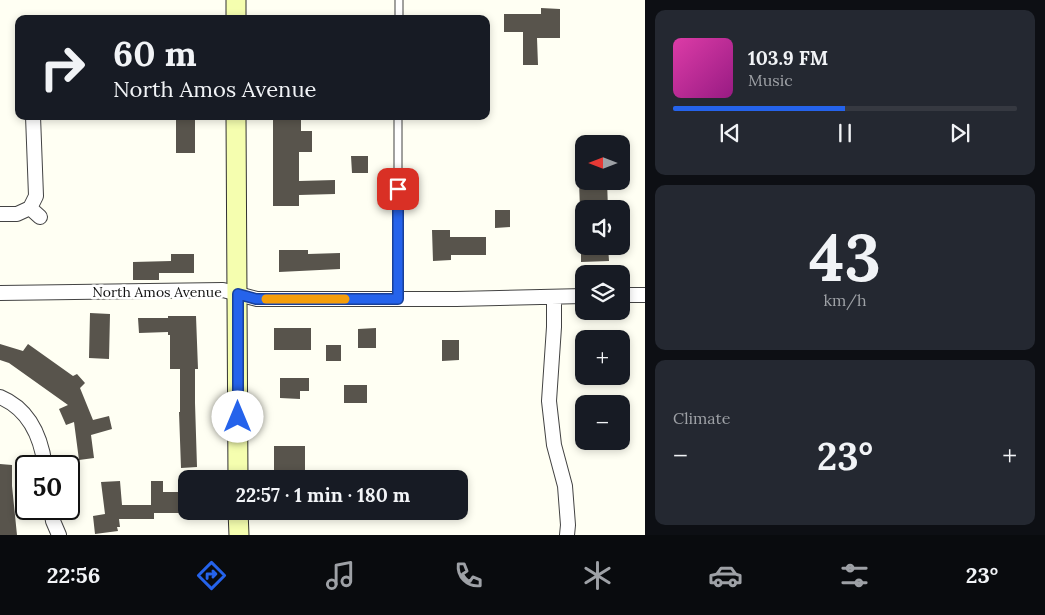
<!DOCTYPE html>
<html lang="en">
<head>
<meta charset="utf-8">
<style>
	:root { --surface:#171b24; --page:#242831; --text:#f1f3f6; --muted:#9ea1a6; --line:#363941; --accent:#2563eb }
	body { margin:0; font-family:Lora,serif; background:var(--page); color:var(--text); height:100vh; display:flex; flex-direction:column; font-size:19px; white-space:nowrap }
	* { box-sizing:border-box; margin:0 }
	p { font-size:16px; color:var(--muted) }
	.icon { flex:none; width:28px; height:28px; fill:none; stroke:currentColor; stroke-width:2; stroke-linecap:round; stroke-linejoin:round }
	.map { position:relative; flex:1; overflow:hidden }
	.drawer { display:flex; flex-direction:column; gap:10px; padding:10px; background:#0d0f14; width:400px }
	.drawer>* { flex:none }
	.guide { position:absolute; left:15px; top:15px; width:475px; height:105px; border-radius:10px; box-shadow:0 2px 8px #0003; background:#171b24; color:var(--text); overflow:hidden }
	.needle { width:32px; rotate:270deg }
	.tools { position:absolute; left:575px; top:135px; display:grid; gap:10px }
	.tools a { display:grid; place-items:center; width:55px; height:55px; border-radius:10px; background:var(--surface); box-shadow:0 2px 8px #0003; font-size:25px }
	.speed { position:absolute; left:15px; top:455px; display:flex; gap:10px; font-size:25px; font-weight:700; text-align:center }
	.speed>* { display:grid; place-content:center; width:65px; height:65px; border-radius:50%; background:var(--surface); box-shadow:0 2px 8px #0003; line-height:1 }
	.speed .limit { border:2px solid #111; border-radius:8px; background:#fff; color:#111 }
	.pin { position:absolute; display:grid; place-items:center; width:42px; height:42px; color:#fff; margin:-21px; border-radius:10px; box-shadow:0 2px 8px #0006 }
	.me { position:absolute; width:55px; margin:-28px; rotate:0deg; stroke-linejoin:round; filter:drop-shadow(0 0 4px #0008) }
	.turn { display:flex; align-items:center; gap:18px; height:105px; padding:0 15px; font-size:22px }
	.turn .icon { width:65px; height:65px; stroke-width:2.5 }
	.turn b { display:block; font-size:35px; line-height:42px }
	.big { font-size:38px; font-weight:800; line-height:1.1 }
	.drawer .widget { flex:1; display:flex; flex-direction:column; justify-content:center; gap:8px; min-width:0; padding:0 18px; border-radius:10px; background:var(--page) }
	.drawer .dial { align-items:center; gap:0 }
	.dial b { font-size:65px; line-height:1 }
	.song { display:flex; align-items:center; gap:15px }
	.cover { width:60px; height:60px; border-radius:8px; background:linear-gradient(135deg,hsl(320 70% 55%),hsl(310 70% 35%)) }
	.played { height:5px; border-radius:2px; background:linear-gradient(90deg,var(--accent) 50%,var(--line) 50%) }
	.keys { display:flex; justify-content:space-around; direction:ltr }
	.heat { display:flex; justify-content:space-between; align-items:center; font-size:28px; direction:ltr }
	.trip { position:absolute; left:178px; top:470px; width:290px; height:50px; border-radius:10px; background:var(--surface); box-shadow:0 2px 8px #0003; font-weight:800; line-height:50px; text-align:center }
	.tab-bar { display:flex; height:80px; justify-content:space-around; align-items:center; background:#090b0e; color:var(--muted) }
	.tab-bar .icon { width:35px; height:35px }
	.tab-bar .active { color:var(--accent) }
	.tab-bar b { font-size:22px; color:var(--text) }
	main { display:flex; flex:1; min-height:0 }
	.map>svg:first-child { display:block }
	.building { fill:#58544c }
	.lines { fill:none; stroke-linecap:round; stroke-linejoin:round }
	.lane-casing { stroke:#434343; stroke-width:9 }
	.street-casing { stroke:#434343; stroke-width:16 }
	.secondary-casing { stroke:#323232; stroke-width:21 }
	.lane { stroke:#fff; stroke-width:7 }
	.street { stroke:#fff; stroke-width:14 }
	.secondary { stroke:#f5feaf; stroke-width:19 }
	.route-casing { stroke:#184099; stroke-width:12 }
	.route { stroke:#2563eb; stroke-width:9 }
	.slow { stroke:#f59e0b; stroke-width:9 }
	.labels { text-anchor:middle; dominant-baseline:central; stroke-width:5; stroke-linejoin:round; paint-order:stroke }
	.street-label { font-size:14px; fill:#101010; stroke:#fff }
</style>
</head>
<body>
<main>
<div class="map">
<svg width="645" height="535" viewBox="0 0 645 535">
	<rect width="100%" height="100%" fill="#fffff3"/>
	<!-- building -->
	<path class="building" d="M541,8L560,9V38H537L538,65H523V32H504V14H541Z
		M176,116H195V153H176Z
		M273,116H301V131H312V152H299V181L335,180V194L299,195V206H273Z
		M351,156H368V173H352Z
		M579,181H607L608,209H580Z
		M495,210H510V227L495,228Z
		M432,230H450V237H486V255H451V260L433,261Z
		M581,246H608L609,261L581,262Z
		M279,250H308V254L340,253V269L279,272Z
		M171,254H194V273H159V280H133V262L171,261Z
		M90,313L110,314L109,359L89,358Z
		M168,316H196L198,369H195V403L197,467L181,468L179,412H180V369H170V335H168V332L139,333L138,318H168Z
		M274,328H311V350H274Z
		M376,328V348H358V329Z
		M442,340H459V360L442,361Z
		M0,344L23,351L28,344L73,376L77,374L85,383L80,388L93,420L109,416L112,429L91,435L94,458L79,460L74,422L66,425L59,409L68,405L9,363L0,360Z
		M326,345H341V361H326Z
		M280,378H309V391H300V399L280,398Z
		M344,385H367V403H344Z
		M274,446H305V479H274Z
		M0,464L12,465V486L17,535H0Z
		M120,481L122,505H151V481H163V492H186V513H154V519H119L120,527H117L118,531L95,534L93,516L105,514L101,482Z"/>
	<g class="lines">
		<defs>
			<path id="lane" d="M399,19V0
				M398,299V116"/>
			<path id="street" d="M30,208L36,196L33,116
				M30,208L40,217
				M0,214H17L30,208
				M0,293L223,290L257,299H456L584,296
				M621,295H645
				M554,297V327L549,401L554,445L565,486L568,525L567,535
				M0,397C29,409 41,437 45,466
				M51,509L53,521L59,535"/>
			<path id="secondary" d="M236,0V19
				M236,116L238,479
				M238,511L239,535"/>
		</defs>
		<!-- lane casing -->
		<use href="#lane" class="lane-casing"/>
		<!-- street casing -->
		<use href="#street" class="street-casing"/>
		<!-- secondary casing -->
		<use href="#secondary" class="secondary-casing"/>
		<!-- lane -->
		<use href="#lane" class="lane"/>
		<!-- street -->
		<use href="#street" class="street"/>
		<!-- secondary -->
		<use href="#secondary" class="secondary"/>
	</g>
	<g class="lines">
		<defs>
			<path id="route" d="M238,417V294L256,299H398V189"/>
		</defs>
		<!-- route casing -->
		<use href="#route" class="route-casing"/>
		<!-- route -->
		<use href="#route" class="route"/>
		<!-- slow -->
		<path class="slow" d="M266,299H345"/>
	</g>
	<g class="labels">
		<!-- street labels -->
		<g class="street-label">
			<text x="157" y="292">North Amos Avenue</text>
		</g>
	</g>
</svg>
<div class="tools">
<a><svg class="needle" viewBox="-14 -14 28 28"><path d="M0-13l5 13h-10z" fill="#e53935"/><path d="M0 13l5-13h-10z" fill="#9ea1a6"/></svg></a>
<a><svg class="icon" aria-label="sound" viewBox="0 0 24 24"><path d="M4 9h4l5-4v14l-5-4H4zM17 9q2 3 0 6"/></svg></a>
<a><svg class="icon" aria-label="layers" viewBox="0 0 24 24"><path d="M12 4l9 5-9 5-9-5zM3 14l9 5 9-5"/></svg></a>
<a>+</a>
<a>−</a>
</div>
<div class="speed"><div class="limit">50</div></div>
<div class="pin" style="left:398px;top:189px;background:#d93025"><svg class="icon" aria-label="arrive" viewBox="0 0 24 24"><path d="M6 21V4h12l-3 4 3 4H6"/></svg></div>
<svg class="me" style="left:238px;top:417px" viewBox="-20 -20 40 40"><circle r="19" fill="#fff"/><path d="M0-13L10 11 0 6-10 11z" fill="#2563eb"/></svg>
<div class="trip">22:57 · 1 min · 180 m</div>
<div class="guide">
<div class="turn"><svg class="icon" aria-label="right" viewBox="0 0 24 24"><path d="M7 20v-9h11M14 6l5 5-5 5"/></svg><div><b>60 m</b>North Amos Avenue</div></div>
</div>
</div>
<section class="drawer">
<div class="widget">
<div class="song"><i class="cover"></i><div><b>103.9 FM</b><p>Music</p></div></div>
<div class="played"></div>
<div class="keys"><svg class="icon" aria-label="previous" viewBox="0 0 24 24"><path d="M18 5L8 12l10 7zM5 5v14"/></svg><svg class="icon" aria-label="pause" viewBox="0 0 24 24"><path d="M8 5v14M16 5v14"/></svg><svg class="icon" aria-label="next" viewBox="0 0 24 24"><path d="M6 5l10 7-10 7zM19 5v14"/></svg></div>
</div>
<div class="widget dial"><b>43</b><p>km/h</p></div>
<div class="widget"><p>Climate</p>
<div class="heat"><a>−</a><b class="big">23°</b><a>+</a></div>
</div>
</section>
</main>
<nav class="tab-bar">
<b>22:56</b>
<svg class="icon active" aria-label="directions" viewBox="0 0 24 24"><path d="M12 3l9 9-9 9-9-9zM9 14v-3h6M13 9l2 2-2 2"/></svg>
<svg class="icon" aria-label="music" viewBox="0 0 24 24"><path d="M9 18V5l10-2v13"/><circle cx="6" cy="18" r="3"/><circle cx="16" cy="16" r="3"/></svg>
<svg class="icon" aria-label="phone" viewBox="0 0 24 24"><path d="M5 4h4l2 5-3 2q2 4 5 5l2-3 5 2v4C11 20 4 13 5 4z"/></svg>
<svg class="icon" aria-label="climate" viewBox="0 0 24 24"><path d="M12 3v18M4 7l16 10M4 17L20 7"/></svg>
<svg class="icon" aria-label="car" viewBox="0 0 24 24"><path d="M5 17H2v-5l4-1 3-4h7l3 4 3 1v5h-3M9 17h6M6 11h13"/><circle cx="7" cy="17" r="2"/><circle cx="17" cy="17" r="2"/></svg>
<svg class="icon" aria-label="filters" viewBox="0 0 24 24"><path d="M4 7h16M4 17h16"/><circle cx="9" cy="7" r="2"/><circle cx="15" cy="17" r="2"/></svg>
<b>23°</b>
</nav>
</body>
</html>
